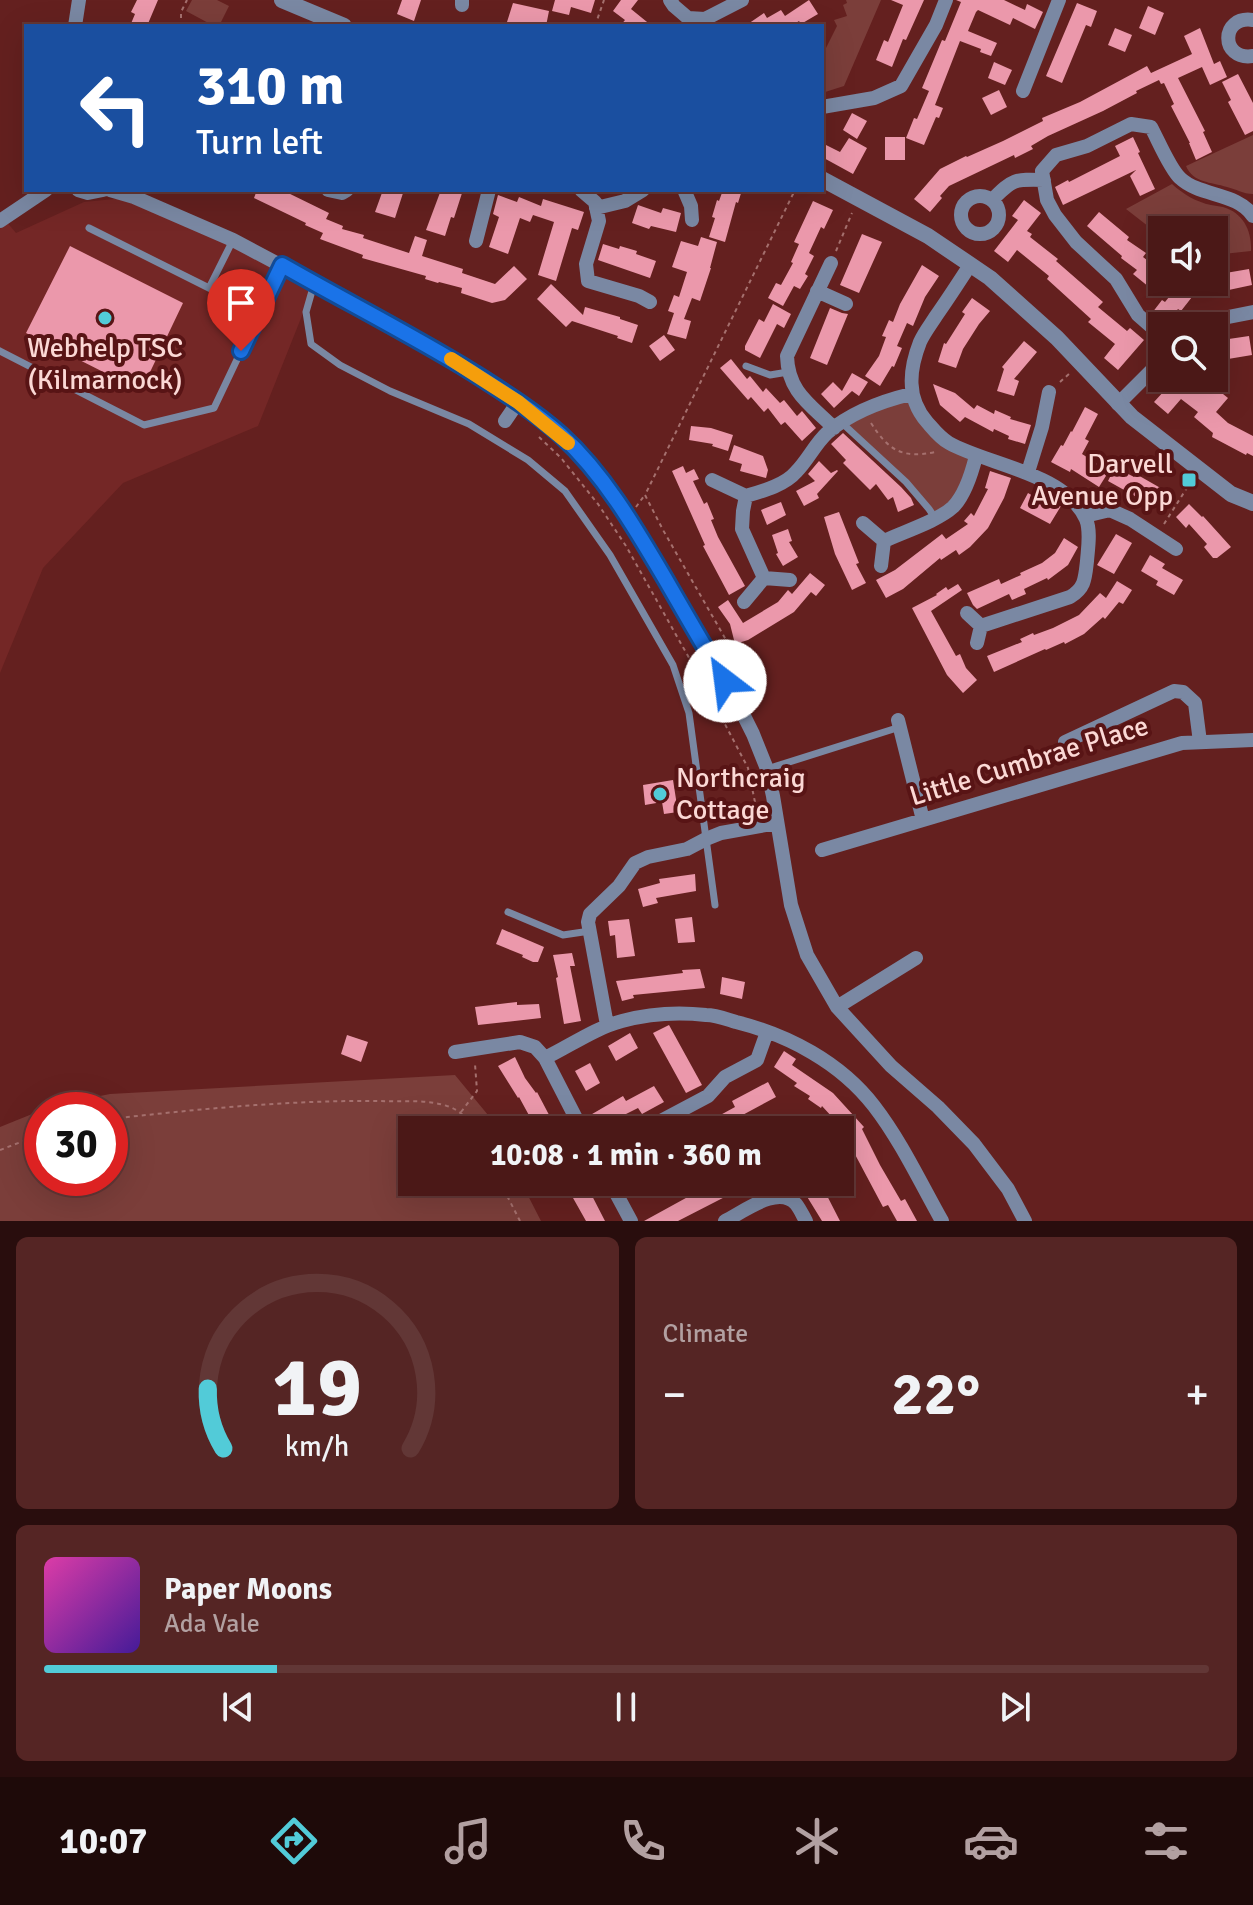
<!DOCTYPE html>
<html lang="en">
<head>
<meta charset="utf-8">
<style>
	:root { --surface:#4b1817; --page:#552524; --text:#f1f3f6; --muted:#b2a0a1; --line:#623736; --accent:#52cbd8 }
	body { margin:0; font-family:Signika,sans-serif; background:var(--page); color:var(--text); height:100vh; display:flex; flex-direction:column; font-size:30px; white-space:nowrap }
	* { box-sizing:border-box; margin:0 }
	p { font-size:26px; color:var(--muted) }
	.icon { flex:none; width:44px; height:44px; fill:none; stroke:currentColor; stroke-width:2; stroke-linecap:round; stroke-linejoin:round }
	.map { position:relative; height:1221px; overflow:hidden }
	.side { display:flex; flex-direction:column; gap:16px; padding:16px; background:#290d0d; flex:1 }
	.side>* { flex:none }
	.hud { position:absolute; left:24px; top:24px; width:800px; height:168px; border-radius:0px; box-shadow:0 8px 32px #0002,0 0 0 2px var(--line); background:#1a4fa0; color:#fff; overflow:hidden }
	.buttons { position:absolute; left:1148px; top:216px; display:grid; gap:16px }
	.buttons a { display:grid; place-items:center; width:80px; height:80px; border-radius:0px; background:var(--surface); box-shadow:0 8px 32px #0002,0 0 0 2px var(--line); font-size:40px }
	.speed { position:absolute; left:24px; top:1092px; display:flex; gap:16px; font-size:40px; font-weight:700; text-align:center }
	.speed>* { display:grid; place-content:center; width:104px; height:104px; border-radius:50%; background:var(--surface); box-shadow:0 8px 32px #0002,0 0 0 2px var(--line); line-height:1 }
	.speed .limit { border:12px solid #d22; background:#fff; color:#111 }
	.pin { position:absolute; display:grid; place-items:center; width:68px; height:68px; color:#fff; margin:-82px -34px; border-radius:50% 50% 50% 0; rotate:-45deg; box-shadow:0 0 8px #0007 }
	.pin .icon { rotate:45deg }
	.me { position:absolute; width:88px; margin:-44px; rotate:330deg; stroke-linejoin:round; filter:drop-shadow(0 0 6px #0008) }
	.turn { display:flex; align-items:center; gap:28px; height:168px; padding:0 40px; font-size:36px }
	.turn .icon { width:104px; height:104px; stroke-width:2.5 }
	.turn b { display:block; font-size:56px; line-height:68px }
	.big { font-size:60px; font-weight:700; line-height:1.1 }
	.side .widget { flex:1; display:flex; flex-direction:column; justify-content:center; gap:12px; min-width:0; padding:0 28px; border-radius:12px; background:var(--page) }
	.side .dial { align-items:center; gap:0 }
	.dial svg { height:208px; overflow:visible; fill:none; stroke:var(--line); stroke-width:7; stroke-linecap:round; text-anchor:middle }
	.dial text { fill:var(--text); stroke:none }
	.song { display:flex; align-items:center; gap:24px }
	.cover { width:96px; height:96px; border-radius:12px; background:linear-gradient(135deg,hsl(320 70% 55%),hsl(260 70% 35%)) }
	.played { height:8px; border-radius:4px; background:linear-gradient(90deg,var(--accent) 20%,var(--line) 20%) }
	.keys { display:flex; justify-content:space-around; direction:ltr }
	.heat { display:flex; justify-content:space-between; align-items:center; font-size:44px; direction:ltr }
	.side .tiles { flex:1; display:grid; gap:16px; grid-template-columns:1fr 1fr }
	.widget:last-child { grid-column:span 2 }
	.trip { position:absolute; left:398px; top:1116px; width:456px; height:80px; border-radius:0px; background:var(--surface); box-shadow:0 8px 32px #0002,0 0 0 2px var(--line); font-weight:700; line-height:80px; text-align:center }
	.menu { display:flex; height:128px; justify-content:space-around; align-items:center; background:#1e0a09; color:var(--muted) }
	.menu .icon { width:56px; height:56px }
	.menu .active { color:var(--accent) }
	.menu b { font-size:36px; color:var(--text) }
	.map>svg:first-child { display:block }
	.built { fill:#742726 }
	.green { fill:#7b3e3a }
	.building { fill:#eb98ab }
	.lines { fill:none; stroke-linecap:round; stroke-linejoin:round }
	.path { stroke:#a5706e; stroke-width:2; stroke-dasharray:4 4; stroke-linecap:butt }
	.service { stroke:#7a88a3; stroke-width:7 }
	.minor { stroke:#7a88a3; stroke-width:14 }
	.tertiary { stroke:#7a88a3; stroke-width:16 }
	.route-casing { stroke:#114b97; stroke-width:20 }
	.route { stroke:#1a73e8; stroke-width:14 }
	.slow { stroke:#f59e0b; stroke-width:14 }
	.poi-dot { fill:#52cbd8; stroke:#581415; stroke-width:3 }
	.labels { text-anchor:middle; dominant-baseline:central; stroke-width:8; stroke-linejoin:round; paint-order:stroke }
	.poi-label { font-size:28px; fill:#fbd8d5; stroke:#581415 }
	.street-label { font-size:28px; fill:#fbd8d5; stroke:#581415 }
</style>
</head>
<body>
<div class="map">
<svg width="1253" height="1221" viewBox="0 0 1253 1221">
	<rect width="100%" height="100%" fill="#64201f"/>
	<!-- built -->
	<path class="built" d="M134,197L315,283L258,426L123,483L43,568L0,673V214L16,233L84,202Z"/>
	<!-- green -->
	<path class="green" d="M192,0H217L229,6L219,26H214L186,11Z
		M846,0H881L844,86L822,93V56L837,26L834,20L847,16L843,5L847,3Z
		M1253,135V194C1243,194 1236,189 1227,187C1211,182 1193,183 1186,166Z
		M1172,184C1183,194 1196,202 1211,205C1215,206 1219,206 1223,207C1244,213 1252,232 1251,251L1214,255V230H1162V237L1126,209Z
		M911,396L920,417L974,457L960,495L935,516L845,423Z
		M455,1075L488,1115L495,1130H412V1182H521L541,1221H0V1127L42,1110V1178H110V1110H43L55,1105L110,1094Z"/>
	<!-- building -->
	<path class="building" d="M137,0H158L147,26H130L135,14L131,12Z
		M402,0H421L414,21L397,14Z
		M555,0H595L591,13L571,7L569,15L552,11Z
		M621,0H638L631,9L652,26H620L625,20L613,11Z
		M809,0L818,14L801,24L799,21L791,26H745L764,13L767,18L781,10L785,16Z
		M891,0H924L906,40L903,39L892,67L876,60L884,40L888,42L903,5Z
		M956,0H1004L1025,10L1027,4L1043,12L1035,29L1013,18L1010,25L978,10L976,12L968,31L997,43L991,56L980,52L981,49L960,41L935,105L943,108L939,118L936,117L924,145L906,138L914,118L917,119L929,91L922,88L942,40L945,41L961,2Z
		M513,3L549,11L546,26L522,24L521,26L507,22Z
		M1077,3L1097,11L1091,27L1086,25L1062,83L1046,76Z
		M1148,6L1164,13L1155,35L1139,28Z
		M1115,28L1132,35L1125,52L1108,45Z
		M1200,28L1214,64L1220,61L1227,77L1210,85L1202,67L1178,78L1205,131L1203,132L1212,152L1196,160L1189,143H1190L1171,106L1174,104L1164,83L1161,84L1159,80L1136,91L1137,93L1103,111L1048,136L1031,146L1033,149L1015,158L1014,155L949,186L940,196L942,198L930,212L914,199L940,169L966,156L967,157L1003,141L1043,121L1042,118L1080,102L1147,66L1151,73L1190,55L1192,54L1184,36Z
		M994,62L1012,70L1005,85L988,78Z
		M1238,74L1253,103V131L1245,135L1228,102L1231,100L1222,82Z
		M999,90L1007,107L991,115L982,98Z
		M852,113L867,121L857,139L843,130Z
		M885,137H905V160H885Z
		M1133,137L1140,152L1138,153L1155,189L1140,196L1130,176L1136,170L1063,205L1055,187L1068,180L1069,182L1120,156L1115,146Z
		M849,138L867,148L853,174L822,157V143L840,152Z
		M257,190H282L329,213L326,219L343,226L342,229L364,235L363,238L409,253L415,236L427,240L422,256L463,269L462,273L495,284L514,266L527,279L505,300L492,303L461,293L462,288L439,282L438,283L425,279L426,276L362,258L363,255L320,239L323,233L305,225L306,223L254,198Z
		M383,190H404L395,218L375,212Z
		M441,190H463L454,218L451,217L445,236L426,230Z
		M723,190H742L738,203L736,202L725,242L709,237L715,218L712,217L717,200L719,201Z
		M498,195L517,202L519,197L541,206L543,199L584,212L578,230L572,228L556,281L538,275L554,222L533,215L530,222L520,218L508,254L489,247L499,217L493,214Z
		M1024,200L1041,213L1027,231L1032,234L1030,237L1058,259L1056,261L1103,302L1098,307L1127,331L1130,328L1144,340L1118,370L1104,358L1115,344L1088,322L1091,319L1047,279L1049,276L1017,250L1008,262L994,251L1018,220L1012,216Z
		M813,201L833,210L824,229L821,227L809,253L814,256L805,274L808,276L800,289L794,286L783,306L768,298L776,283L781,285L793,263L791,262L799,244L794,242Z
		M638,205L661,213L663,208L681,213L676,232L651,226L649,229L632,223Z
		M1099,212L1129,237L1127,240L1146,253L1143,257L1161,271L1149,287L1133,274L1137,270L1121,258L1122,256L1087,226Z
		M862,234L882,242L859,293L840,285Z
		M701,237L717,242L710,268H711L700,301L692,298L684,319L691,321L686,339L667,334L674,313L668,311L674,295L679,297L687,272L672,267L681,241L698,246Z
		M603,244L619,249L620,246L637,251L636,254L656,261L650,278L598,260Z
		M70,246L183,303L141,391L26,333Z
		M922,265L939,276L925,297L913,326L907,323L897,346L902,348L894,367L892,366L880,386L865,376L879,356L886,337L882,336L889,320L893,322L900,304Z
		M1249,269L1252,285L1196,297L1193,282H1214V275Z
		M551,284L583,315L585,307L620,317V319L638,325L632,343L617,338L618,336L572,321L566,327L537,299Z
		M1178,286L1192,297L1181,311L1178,309L1166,324L1152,313L1162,300L1165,302Z
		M972,298L990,311L979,324L963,349L956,368L938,362L944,343L946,344L965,314L962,312Z
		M773,304L791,314L784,328L777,324L760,358L745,350V346L759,319L764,322Z
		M830,308L842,313L848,314L827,365L810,358Z
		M664,335L675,350L660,361L649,346Z
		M1249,336L1252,355L1228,359L1214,370V346L1222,340Z
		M1024,341L1037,352L1014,379L1019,381L1014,396L997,391L1004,369L1002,367Z
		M731,359L747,379L750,376L763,392L766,388L780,403L784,400L797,416L802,411L816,428L802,441L785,422L781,425L768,408L764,412L751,397L748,400L720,368Z
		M852,373L868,382L859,396L852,391L834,408L821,394L833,382L842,391Z
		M1176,378H1203L1228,398L1216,412L1228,423L1253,436V456L1247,453L1246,455L1212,437L1213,433L1194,417L1198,412L1181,399L1168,414L1154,402Z
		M933,384L955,393L974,409L977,405L994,414L995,410L1011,417L1010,419L1031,425L1025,444L1008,439L1009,436L994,429L993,432L965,417L960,422L940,405Z
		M1085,407L1098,414L1085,439L1089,441L1082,454L1109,471L1099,487L1071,469L1070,472L1051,462L1061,445L1063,446L1071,431L1072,432Z
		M691,426L711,428L733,435L728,451L712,446L713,444L689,440Z
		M843,433L901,487L911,498L914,505L898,512L893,497L888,500L876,484L870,490L843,463L846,460L831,444Z
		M734,445L763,456L768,470L766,478L740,471L742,464L729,460Z
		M819,461L831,473L837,470L838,471L817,494L819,498L804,506L796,491L815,481L808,474Z
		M683,466L686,473L694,469L699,479L693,481L704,504L707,502L714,519L711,520L718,537L745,586L729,595L703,546L705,545L672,471Z
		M1115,467L1134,477L1136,474L1171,494L1162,509L1144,497L1142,500L1108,481Z
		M990,471L1011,478L1004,498L988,528L970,547L959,555L956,550L941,560L940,558L903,589L886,598L876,580L895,570L942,534L946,539L968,524L964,521L971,513L974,516L988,489L985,488Z
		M1028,493L1047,504L1050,499L1061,506L1050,524L1020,508Z
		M781,502L786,515L767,525L761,510Z
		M1189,504L1202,517L1203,516L1231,547L1217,558H1213L1204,547L1207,544L1189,524L1186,528L1176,517Z
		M839,512L859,563L856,564L866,583L852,590L835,554L824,517Z
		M788,529L792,541L789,542L798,557L783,566L776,554L778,553L772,535Z
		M1116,534L1132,543L1114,574L1097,565Z
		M1064,538L1078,547L1068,565L1048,580L1047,578L1024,589L1026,594L1012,600L1009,594L977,609L973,605L967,593L999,579L1001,584L1021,575L1020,573L1042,563L1055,553Z
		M1150,555L1165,564L1162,568L1183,580L1174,595L1156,585L1158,581L1141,571Z
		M810,573L825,585L816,596L811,592L794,612L748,640L735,644L730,624L718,607L728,600L743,623L778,602L788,590L792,594Z
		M1117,581L1132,590L1123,604L1119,602L1105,619L1103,617L1084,634L1065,644L1064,642L1046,650L1045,649L994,672L987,656L1022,642L1020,639L1033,633L1034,635L1053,628L1079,615L1100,593L1106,598Z
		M958,584L962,590L931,611L956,656L960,654L966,668L977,680L963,693L947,675L912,608L937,595L936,594L946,587L948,590Z
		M673,780L678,812L664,814L662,802L645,805L643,785Z
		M695,874L696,891L656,898L658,903L643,907L638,889L660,883L659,879Z
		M692,917L695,942L678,943L675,919Z
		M629,919L635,956L617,958L615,935L610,936L608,921Z
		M502,929L544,947L538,962H533L522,957L523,955L496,944Z
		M572,953L575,966H570L581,1021L564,1024L556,978L558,977L553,955Z
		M700,969L705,988L633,995L634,998L622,1001L616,981L683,973L682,970Z
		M722,977L745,982L742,999L720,994Z
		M517,1002V1005L539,1004L541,1018L478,1025L475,1007Z
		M669,1025L702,1085L686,1093L653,1033Z
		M630,1033L638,1048L616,1061L608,1046Z
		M347,1035L368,1042L361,1062L341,1054Z
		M784,1051L796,1059L792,1065L833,1093L864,1127L862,1129L880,1165L901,1201L905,1199L917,1221H897L888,1205L883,1207L850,1145L855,1142L822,1106L821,1108L808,1099L810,1096L794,1086L797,1083L774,1067Z
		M515,1057L525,1078L536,1093L537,1092L557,1130H537L519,1097L518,1098L498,1066Z
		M590,1063L600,1083L586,1091L575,1071Z
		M768,1082L776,1097L737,1118L741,1124L728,1130H693L735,1107L732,1101Z
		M654,1086L664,1102L642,1114L638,1108L610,1122L611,1124L599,1130H594L587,1117L623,1096L626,1101Z
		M564,1182H579L583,1188L587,1186L605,1221H586Z
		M715,1182H754L678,1221H644Z
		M798,1182H820L840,1221H822Z"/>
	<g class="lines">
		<!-- path -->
		<path class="path" d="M181,26V12L187,0
			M595,26L604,0
			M836,251L852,213
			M1060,382L1070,373
			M871,423C888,450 902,459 935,452
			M539,437L561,458L598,504L626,546L706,688L748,768L757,812
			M636,507L644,496
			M1164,524L1190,483
			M737,659L663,530L645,495L795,190
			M461,1112L477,1091L475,1064
			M110,1119C199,1109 290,1100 380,1101C401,1102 426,1099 447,1106C460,1110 467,1118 473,1130
			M0,1150L42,1134
			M500,1182L520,1221"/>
		<!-- service -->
		<path class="service" d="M89,228L209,288
			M233,240L209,288L243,307
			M314,284L306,312L311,344L340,365L390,391L469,424L528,460L565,491L610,555L673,665L689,713L715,905
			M0,351L144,425L214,408L282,265
			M746,366L770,375L788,372
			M842,423L906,482L929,509L935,518
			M767,769L900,727
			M508,912L563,935L590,931"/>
		<!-- minor -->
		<path class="minor" d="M670,0L674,6L688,18L705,19L742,0
			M462,5V0
			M1253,20C1220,15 1220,61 1253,56
			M75,26L79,0
			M1023,91L1059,0
			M822,107L874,98L901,86L936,25L946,0
			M78,190L88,193L103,190
			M110,190L134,197L233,240L376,316L445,355L518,402L561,435L588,464L617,502L644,543L736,700L753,734L767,769L773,796L791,905L807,955L837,1007L891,1066L938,1107L974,1144L1008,1189L1025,1221
			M328,190L342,193L347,190
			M581,190L595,202L599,221L586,264L588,281L639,296L650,302
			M685,192L691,206L692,220
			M961 215a19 19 0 1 1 38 0a19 19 0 1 1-38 0Z
			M992,200C1013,179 1014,179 1044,180
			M596,208L625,201L643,190
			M0,221L46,190
			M476,241L489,190
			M831,263L787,356C788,392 810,404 834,428
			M970,265C959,282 948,299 936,316C931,324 924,333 920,342C909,370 906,398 927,422C934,430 940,438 949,443C988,465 1065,473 1086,519C1091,531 1088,548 1087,561C1085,579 1085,588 1070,597L981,626L977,643
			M817,291L846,304
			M1202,326L1213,320L1253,312
			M1162,336L1138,315L1116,279L1076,242L1055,215L1047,200L1042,171L1056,155L1087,146L1131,124L1151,127C1158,140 1170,169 1180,178C1200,197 1237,192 1253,216
			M1118,404L1162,360
			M505,421L518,402
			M1028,472L1042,427L1049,392
			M712,480L746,496C763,491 785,485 796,472C808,460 815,444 827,433C850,413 882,401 911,394
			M746,496L743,511L742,529L764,578L790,580
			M1085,516L1110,510L1130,519L1176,549
			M863,523L884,541
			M881,566L884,541C903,532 938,521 953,507C965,495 972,472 976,456
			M744,602L764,578
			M967,613L981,626
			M898,720L923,820
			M1065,742L1174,691L1183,692L1195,703L1200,742
			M822,850L1182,743L1253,740
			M837,1007L916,958
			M607,1025L588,922L590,914L619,886L635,863L648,857L687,849L706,839L721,833L777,823
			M455,1052L520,1042L535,1047L545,1058
			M582,1130L545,1058C570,1046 595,1028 622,1021C648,1014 679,1012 706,1015C716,1015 726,1019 736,1022C788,1035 840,1062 874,1106C901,1141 920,1182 942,1221
			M644,1130L708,1096L725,1077L757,1060L767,1032
			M610,1182L631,1221
			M725,1221C743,1212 779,1184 796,1204C800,1209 803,1216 806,1221"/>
		<!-- tertiary -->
		<path class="tertiary" d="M282,0L344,26
			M822,179L928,236L990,278L1057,338L1132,417L1231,494L1253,503"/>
	</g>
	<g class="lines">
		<defs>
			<path id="route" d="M241,351L282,265C345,301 410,334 472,372C502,391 534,411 561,435C605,475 637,531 667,582C686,615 705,648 725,681"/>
		</defs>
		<!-- route casing -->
		<use href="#route" class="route-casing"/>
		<!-- route -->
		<use href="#route" class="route"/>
		<!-- slow -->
		<path class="slow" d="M451,359L518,402L568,443"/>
	</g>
	<!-- markers -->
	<g class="poi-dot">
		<circle cx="105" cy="318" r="8"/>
		<rect x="1181" y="472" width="16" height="16" rx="4"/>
		<circle cx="660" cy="794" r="8"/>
	</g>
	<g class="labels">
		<!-- poi labels -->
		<g class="poi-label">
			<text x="105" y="348">Webhelp TSC<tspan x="105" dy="32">(Kilmarnock)</tspan></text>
			<text x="1173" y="464" text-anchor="end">Darvell<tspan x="1173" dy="32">Avenue Opp</tspan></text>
			<text x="676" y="778" text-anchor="start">Northcraig<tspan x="676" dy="32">Cottage</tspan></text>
		</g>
		<!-- street labels -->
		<g class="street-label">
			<text transform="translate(1029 761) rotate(-17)">Little Cumbrae Place</text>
		</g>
	</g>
</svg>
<div class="buttons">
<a><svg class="icon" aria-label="sound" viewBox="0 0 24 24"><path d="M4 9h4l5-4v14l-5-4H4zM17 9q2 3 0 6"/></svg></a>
<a><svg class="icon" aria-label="search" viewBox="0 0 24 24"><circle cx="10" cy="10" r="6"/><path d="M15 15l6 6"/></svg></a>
</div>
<div class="speed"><div class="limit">30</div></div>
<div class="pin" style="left:241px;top:351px;background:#d93025"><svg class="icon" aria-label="arrive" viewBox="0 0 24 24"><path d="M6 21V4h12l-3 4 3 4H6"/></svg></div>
<svg class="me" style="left:725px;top:681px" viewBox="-20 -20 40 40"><circle r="19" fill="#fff"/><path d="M0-13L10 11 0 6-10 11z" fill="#1a73e8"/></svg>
<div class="trip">10:08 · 1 min · 360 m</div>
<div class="hud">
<div class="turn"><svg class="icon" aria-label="left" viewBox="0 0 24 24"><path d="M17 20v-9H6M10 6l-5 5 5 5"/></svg><div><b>310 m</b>Turn left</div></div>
</div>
</div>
<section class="side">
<div class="tiles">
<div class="widget dial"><svg viewBox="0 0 100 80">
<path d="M14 69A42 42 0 1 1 86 69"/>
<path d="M14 69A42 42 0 0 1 8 46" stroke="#52cbd8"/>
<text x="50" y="56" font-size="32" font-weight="700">19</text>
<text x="50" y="72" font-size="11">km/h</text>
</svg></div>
<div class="widget"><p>Climate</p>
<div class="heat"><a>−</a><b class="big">22°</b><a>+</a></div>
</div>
<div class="widget">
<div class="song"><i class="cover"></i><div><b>Paper Moons</b><p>Ada Vale</p></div></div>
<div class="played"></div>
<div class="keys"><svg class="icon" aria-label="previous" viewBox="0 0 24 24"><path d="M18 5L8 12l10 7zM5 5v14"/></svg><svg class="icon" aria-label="pause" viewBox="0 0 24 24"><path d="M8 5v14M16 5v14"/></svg><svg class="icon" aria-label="next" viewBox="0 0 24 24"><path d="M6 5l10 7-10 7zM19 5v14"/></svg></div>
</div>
</div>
</section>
<nav class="menu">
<b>10:07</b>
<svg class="icon active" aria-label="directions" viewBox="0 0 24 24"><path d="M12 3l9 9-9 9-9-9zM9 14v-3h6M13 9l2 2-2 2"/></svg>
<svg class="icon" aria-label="music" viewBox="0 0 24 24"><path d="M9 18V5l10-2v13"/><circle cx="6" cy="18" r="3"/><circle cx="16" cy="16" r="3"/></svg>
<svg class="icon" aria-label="phone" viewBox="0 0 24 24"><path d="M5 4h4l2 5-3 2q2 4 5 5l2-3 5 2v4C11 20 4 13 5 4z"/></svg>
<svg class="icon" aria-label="climate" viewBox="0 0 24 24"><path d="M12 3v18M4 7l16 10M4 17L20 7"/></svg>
<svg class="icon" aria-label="car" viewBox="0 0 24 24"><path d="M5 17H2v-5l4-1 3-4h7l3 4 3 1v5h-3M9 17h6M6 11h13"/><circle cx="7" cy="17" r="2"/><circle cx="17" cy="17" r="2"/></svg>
<svg class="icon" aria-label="filters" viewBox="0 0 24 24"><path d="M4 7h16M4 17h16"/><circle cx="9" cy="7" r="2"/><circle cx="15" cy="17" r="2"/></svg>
</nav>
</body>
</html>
